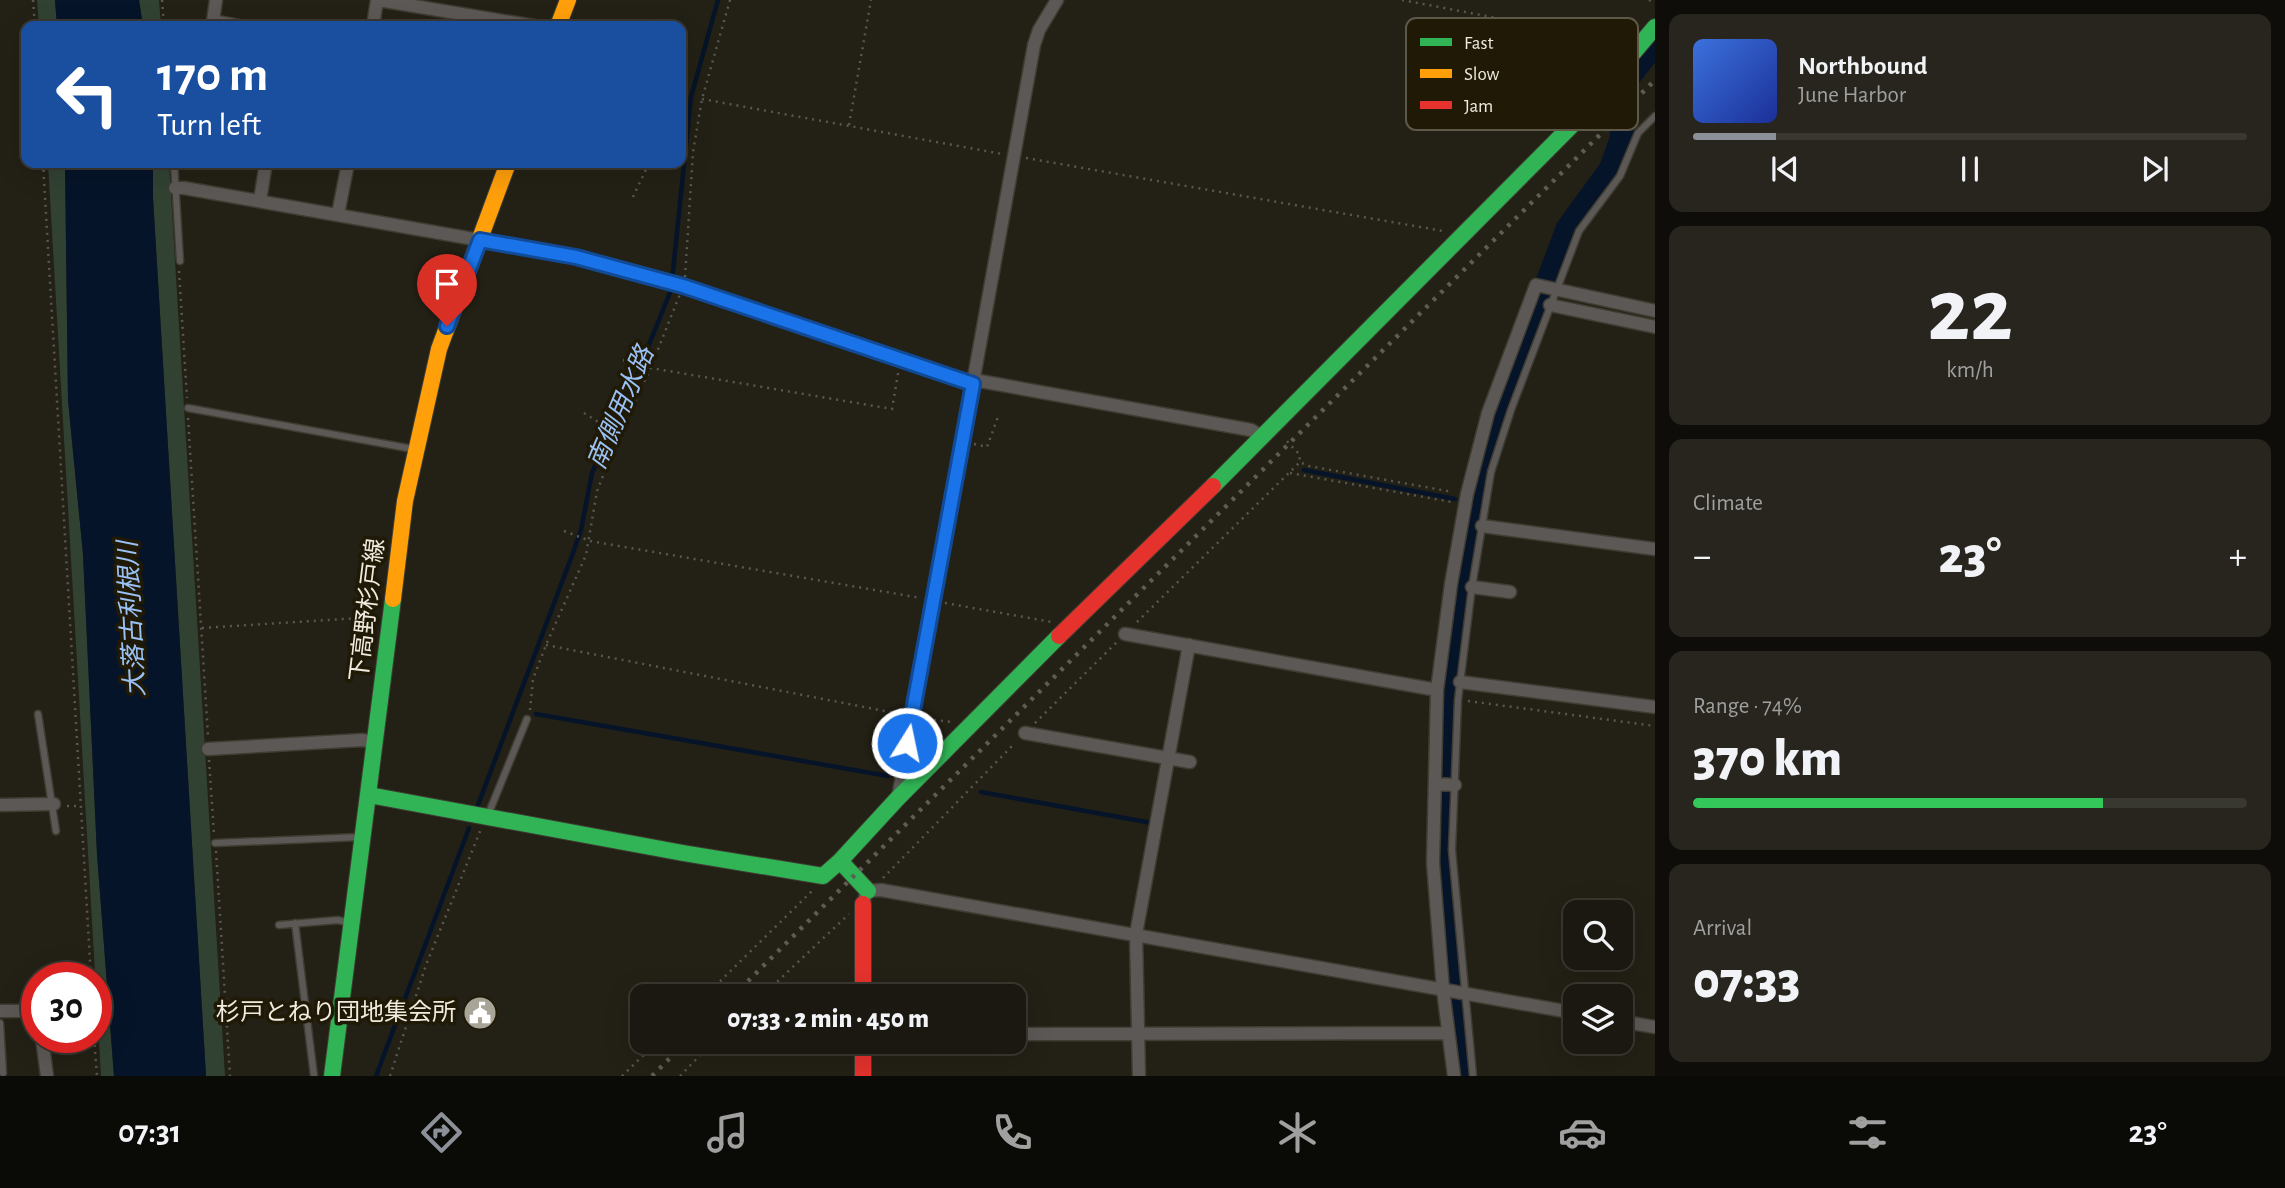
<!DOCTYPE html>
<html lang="en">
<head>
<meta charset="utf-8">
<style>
	:root { --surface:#1a1810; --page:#27251e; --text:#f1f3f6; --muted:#9fa09f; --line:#383730; --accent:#8c9099 }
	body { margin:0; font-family:"Alegreya Sans","Noto Sans JP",sans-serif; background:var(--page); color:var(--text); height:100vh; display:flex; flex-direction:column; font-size:26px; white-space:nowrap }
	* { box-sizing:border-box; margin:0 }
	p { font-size:23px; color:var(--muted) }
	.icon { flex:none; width:38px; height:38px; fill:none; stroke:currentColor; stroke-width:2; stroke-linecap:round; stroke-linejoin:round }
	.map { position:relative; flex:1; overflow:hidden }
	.side { display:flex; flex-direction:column; gap:14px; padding:14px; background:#0e0d09; width:630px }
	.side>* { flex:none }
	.top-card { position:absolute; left:21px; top:21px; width:665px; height:147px; border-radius:14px; box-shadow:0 7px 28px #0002,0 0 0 2px var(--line); background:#1a4fa0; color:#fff; overflow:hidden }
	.tools { position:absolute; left:1563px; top:900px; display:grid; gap:14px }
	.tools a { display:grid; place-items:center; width:70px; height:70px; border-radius:14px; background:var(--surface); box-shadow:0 7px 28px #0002,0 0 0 2px var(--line); font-size:35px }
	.speed { position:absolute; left:21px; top:962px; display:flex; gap:14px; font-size:35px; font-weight:700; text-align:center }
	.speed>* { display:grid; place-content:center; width:91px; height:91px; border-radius:50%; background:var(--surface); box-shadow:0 7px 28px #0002,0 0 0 2px var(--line); line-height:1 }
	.speed .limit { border:10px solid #d22; background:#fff; color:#111 }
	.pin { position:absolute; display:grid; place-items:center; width:60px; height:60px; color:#fff; margin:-72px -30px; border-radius:50% 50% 50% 0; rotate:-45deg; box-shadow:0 0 7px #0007 }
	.pin .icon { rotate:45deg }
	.me { position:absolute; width:77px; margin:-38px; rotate:10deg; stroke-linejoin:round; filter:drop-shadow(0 0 5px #0008) }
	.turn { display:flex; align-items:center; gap:24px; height:147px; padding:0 21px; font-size:32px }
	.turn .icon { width:91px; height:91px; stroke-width:2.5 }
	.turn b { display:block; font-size:49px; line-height:60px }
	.big { font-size:52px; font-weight:800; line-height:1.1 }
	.side .tile { flex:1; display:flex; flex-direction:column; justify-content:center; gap:10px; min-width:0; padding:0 24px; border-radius:14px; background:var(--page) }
	.side .dial { align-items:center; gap:0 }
	.dial b { font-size:91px; line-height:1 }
	.song { display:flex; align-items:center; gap:21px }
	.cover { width:84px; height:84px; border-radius:10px; background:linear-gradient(135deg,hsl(220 70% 55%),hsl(230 70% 35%)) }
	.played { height:7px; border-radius:4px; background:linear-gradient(90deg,var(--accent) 15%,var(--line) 15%) }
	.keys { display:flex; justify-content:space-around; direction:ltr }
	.heat { display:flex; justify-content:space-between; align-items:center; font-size:38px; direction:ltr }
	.charge { height:10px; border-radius:5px; background:linear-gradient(90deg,#34c759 74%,var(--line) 0) }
	.trip { position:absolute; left:630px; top:984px; width:396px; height:70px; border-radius:14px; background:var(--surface); box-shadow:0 7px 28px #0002,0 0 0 2px var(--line); font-weight:800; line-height:70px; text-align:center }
	.menu { display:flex; height:112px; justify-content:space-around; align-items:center; background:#0a0a06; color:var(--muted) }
	.menu .icon { width:49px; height:49px }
	.menu .current { color:var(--accent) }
	.menu b { font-size:32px; color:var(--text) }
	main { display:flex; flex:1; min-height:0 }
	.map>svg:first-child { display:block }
	.green { fill:#314233 }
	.water { fill:#061429 }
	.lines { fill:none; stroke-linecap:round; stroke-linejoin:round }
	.stream { stroke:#061429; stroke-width:4.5 }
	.river { stroke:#061429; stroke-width:24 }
	.lane-casing { stroke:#3f3c32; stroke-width:9 }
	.street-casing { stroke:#3f3c32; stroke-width:15 }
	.fast-casing { stroke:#3f3c32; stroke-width:18 }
	.slow-casing { stroke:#3f3c32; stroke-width:18 }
	.jam-casing { stroke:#3f3c32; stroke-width:18 }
	.path { stroke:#5a5752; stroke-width:2.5; stroke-dasharray:2 5; stroke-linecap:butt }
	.lane { stroke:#5c5856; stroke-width:6 }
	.street { stroke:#5c5856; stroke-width:12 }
	.fast { stroke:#30b455; stroke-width:16 }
	.slow { stroke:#ff9f0a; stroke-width:16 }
	.jam { stroke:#e5322d; stroke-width:16 }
	.rail { stroke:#5f5c56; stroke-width:4.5; stroke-dasharray:3.5 7; stroke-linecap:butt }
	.route-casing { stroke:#114b97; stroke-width:18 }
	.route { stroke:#1a73e8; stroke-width:12 }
	.labels { text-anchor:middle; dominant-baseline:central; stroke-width:7; stroke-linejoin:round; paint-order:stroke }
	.street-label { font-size:24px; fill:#efebdf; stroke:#1f1906 }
	.poi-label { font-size:24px; fill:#efebdf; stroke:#1f1906; text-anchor:end }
	.water-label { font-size:26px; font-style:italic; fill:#9ac1f4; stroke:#1f1906 }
	.key { fill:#1f1906; stroke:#5d5847; stroke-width:2 }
	.key-label { font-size:19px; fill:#efebdf }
</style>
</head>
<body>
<main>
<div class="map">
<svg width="1655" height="1076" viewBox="0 0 1655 1076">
	<rect width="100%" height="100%" fill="#232015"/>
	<!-- green -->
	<path class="green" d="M37,0H55L57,26H39Z
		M139,0H159L161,26H143Z
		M48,163H65L68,400L83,554L97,854L114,1076H101Z
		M153,163H169L225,1076H206L153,198Z"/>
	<!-- water -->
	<path class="water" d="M55,0H139L143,26H57Z
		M65,163H153V198L206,1076H114L97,854L83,554L68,400Z"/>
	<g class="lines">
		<!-- stream -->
		<path class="stream" d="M688,282L955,373
			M1304,470L1455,499
			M536,714L888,776
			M981,792L1152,823
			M478,805L573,553L581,530L592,473L638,372L671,290L691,97L718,0
			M376,1076L469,828"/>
		<!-- river -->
		<path class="river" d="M1463,1076L1457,1030L1442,862L1449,696L1462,584L1482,471L1494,424L1568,228L1611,169L1622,138L1623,89L1626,80L1655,43"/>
		<defs>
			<path id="lane" d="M174,163L180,261
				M462,164V163
				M576,257L683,286L973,384
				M188,408L413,449
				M38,714L56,831
				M488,815L527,719
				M215,843L360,837
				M295,923L314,1076
				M279,925L338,920L350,923
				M0,1023L3,1073
				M1473,1076L1452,850L1458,700L1472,587L1491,472L1511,410L1579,231L1620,176L1638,133L1655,116"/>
			<path id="street" d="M216,0L213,21L240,26
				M378,0L534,26
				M373,26L377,0
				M175,188H184L576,257
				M260,200L266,163
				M338,214L348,163
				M1550,305L1655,327
				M974,380L1251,430L1263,437
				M1482,526L1655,549
				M1472,587L1510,592
				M1125,634L1437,690
				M1460,682L1655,707
				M1025,733L1190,762
				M208,749L362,740L374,742
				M1435,784L1455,785
				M898,798L1034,45L1039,30L1057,0
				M0,805L54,804
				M865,897L868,891L881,890L1575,1013
				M0,1011H37
				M1620,1021L1655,1027
				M1013,1034L1448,1033
				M42,1038L47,1076
				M1139,1076L1136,934L1189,645
				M1454,1076L1443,990L1433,863L1437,690L1451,584L1467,494L1488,413L1536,285L1655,311"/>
			<path id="fast" d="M1213,486L1599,98L1612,78L1655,27
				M369,795L683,853L823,876L840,861L898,798L1059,636
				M840,861L868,891
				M332,1076L393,599"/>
			<path id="slow" d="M558,26L568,0
				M393,599L405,501L439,349L508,163"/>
			<path id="jam" d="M1059,636L1213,486
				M863,904V996
				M863,1041V1076"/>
		</defs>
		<!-- lane casing -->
		<use href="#lane" class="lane-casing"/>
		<!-- street casing -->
		<use href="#street" class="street-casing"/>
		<!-- fast casing -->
		<use href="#fast" class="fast-casing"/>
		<!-- slow casing -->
		<use href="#slow" class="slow-casing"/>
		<!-- jam casing -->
		<use href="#jam" class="jam-casing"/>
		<!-- path -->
		<path class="path" d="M33,0L35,26
			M162,0L164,26
			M1402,0L1623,42
			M1649,0L1655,3
			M702,99L1002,154
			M849,125L871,0
			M1026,158L1443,231
			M43,163L91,978
			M633,197L649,163
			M179,271L187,398
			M685,277L693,152L702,99L730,0
			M623,360L645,367L892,409L899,368
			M584,413L619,435
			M188,418L208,736
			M974,444L987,447L999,414
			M1302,463L1309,466L1453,492
			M1290,473L1452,502
			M564,531L590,541L921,598
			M945,603L1052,622
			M1137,622L1300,462L1299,454L1284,438
			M202,628L375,617
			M546,645L900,714
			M1468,701L1655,726
			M530,710L533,679L546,645L586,555L597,491L619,435L651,367L680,294
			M927,719L951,722
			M1035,723L1117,642
			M209,760L214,834
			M67,806H80
			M216,851L230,1076
			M883,878L1015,743
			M705,996L814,889
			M762,996L849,914
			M94,1038L97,1076
			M390,1076L426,965L481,829
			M622,1076L658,1041
			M680,1076L714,1041"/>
		<!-- lane -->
		<use href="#lane" class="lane"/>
		<!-- street -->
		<use href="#street" class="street"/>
		<!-- fast -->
		<use href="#fast" class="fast"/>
		<!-- slow -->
		<use href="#slow" class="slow"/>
		<!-- jam -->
		<use href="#jam" class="jam"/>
		<!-- rail -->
		<path class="rail" d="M733,996L1655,80
			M652,1076L687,1041"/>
	</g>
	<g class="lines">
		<defs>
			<path id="route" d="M447,326L480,240L576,257L683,286L973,384L907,743"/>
		</defs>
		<!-- route casing -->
		<use href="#route" class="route-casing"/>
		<!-- route -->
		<use href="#route" class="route"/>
	</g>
	<!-- icons -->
	<defs>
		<symbol id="civic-disc" viewBox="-11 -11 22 22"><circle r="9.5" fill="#a8a498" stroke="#1f1906"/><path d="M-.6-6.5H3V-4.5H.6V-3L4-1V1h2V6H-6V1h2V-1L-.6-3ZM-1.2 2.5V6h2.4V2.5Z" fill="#fff"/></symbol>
	</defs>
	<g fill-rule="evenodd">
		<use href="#civic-disc" x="461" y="994" width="38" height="38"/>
	</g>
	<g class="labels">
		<!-- street labels -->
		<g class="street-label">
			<text transform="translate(368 610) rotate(-83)">下高野杉戸線</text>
		</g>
		<!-- poi labels -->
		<g class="poi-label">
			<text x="456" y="1013">杉戸とねり団地集会所</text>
		</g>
		<!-- water labels -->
		<g class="water-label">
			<text transform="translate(621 408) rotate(-67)">南側用水路</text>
			<text transform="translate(132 619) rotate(-93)">大落古利根川</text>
		</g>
	</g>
	<!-- legend -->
	<rect x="1406" y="18" width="232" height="112" rx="10" class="key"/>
	<rect x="1420" y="38" width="32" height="8" fill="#30b455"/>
	<rect x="1420" y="69" width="32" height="9" fill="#ff9f0a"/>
	<rect x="1420" y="101" width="32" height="8" fill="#e5322d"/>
	<g class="key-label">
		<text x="1464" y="49">Fast</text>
		<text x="1464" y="80">Slow</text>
		<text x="1464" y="112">Jam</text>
	</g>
</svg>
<div class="tools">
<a><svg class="icon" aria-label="search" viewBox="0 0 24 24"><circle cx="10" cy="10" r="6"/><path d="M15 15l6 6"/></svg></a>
<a><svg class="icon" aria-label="layers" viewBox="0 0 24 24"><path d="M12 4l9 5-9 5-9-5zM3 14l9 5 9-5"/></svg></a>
</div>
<div class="speed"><div class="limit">30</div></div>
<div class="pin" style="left:447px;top:326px;background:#d93025"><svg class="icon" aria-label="arrive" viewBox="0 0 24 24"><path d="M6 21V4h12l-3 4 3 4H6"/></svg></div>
<svg class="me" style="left:907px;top:743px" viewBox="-20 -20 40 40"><circle r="17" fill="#1a73e8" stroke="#fff" stroke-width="3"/><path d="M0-11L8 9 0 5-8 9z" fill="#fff"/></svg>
<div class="trip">07:33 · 2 min · 450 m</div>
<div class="top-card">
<div class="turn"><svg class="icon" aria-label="left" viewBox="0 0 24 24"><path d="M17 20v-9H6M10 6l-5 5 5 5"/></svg><div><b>170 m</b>Turn left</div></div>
</div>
</div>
<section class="side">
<div class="tile">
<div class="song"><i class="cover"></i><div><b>Northbound</b><p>June Harbor</p></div></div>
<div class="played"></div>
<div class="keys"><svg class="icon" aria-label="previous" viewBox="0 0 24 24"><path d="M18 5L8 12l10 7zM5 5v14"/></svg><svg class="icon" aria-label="pause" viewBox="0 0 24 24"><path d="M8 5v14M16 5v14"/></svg><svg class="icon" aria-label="next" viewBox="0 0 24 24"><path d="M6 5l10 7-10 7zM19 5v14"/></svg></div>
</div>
<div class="tile dial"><b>22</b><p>km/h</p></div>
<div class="tile"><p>Climate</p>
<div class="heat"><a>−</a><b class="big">23°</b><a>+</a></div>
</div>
<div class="tile"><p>Range · 74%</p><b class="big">370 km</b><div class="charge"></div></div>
<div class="tile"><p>Arrival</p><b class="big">07:33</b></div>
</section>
</main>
<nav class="menu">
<b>07:31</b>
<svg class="icon current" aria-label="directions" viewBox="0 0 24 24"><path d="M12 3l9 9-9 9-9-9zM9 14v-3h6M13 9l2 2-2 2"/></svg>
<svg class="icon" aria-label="music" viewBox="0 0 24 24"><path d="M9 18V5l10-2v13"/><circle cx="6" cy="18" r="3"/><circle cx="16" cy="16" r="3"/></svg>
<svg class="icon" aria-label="phone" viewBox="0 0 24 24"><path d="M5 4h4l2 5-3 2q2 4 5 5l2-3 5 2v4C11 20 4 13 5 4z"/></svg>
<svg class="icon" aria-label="climate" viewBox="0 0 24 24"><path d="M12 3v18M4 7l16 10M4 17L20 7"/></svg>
<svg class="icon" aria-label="car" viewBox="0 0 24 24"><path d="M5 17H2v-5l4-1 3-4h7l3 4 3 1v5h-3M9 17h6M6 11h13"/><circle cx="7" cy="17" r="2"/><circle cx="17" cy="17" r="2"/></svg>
<svg class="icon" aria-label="filters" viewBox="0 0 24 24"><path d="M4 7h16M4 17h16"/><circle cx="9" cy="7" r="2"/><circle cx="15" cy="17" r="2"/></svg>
<b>23°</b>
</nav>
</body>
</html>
